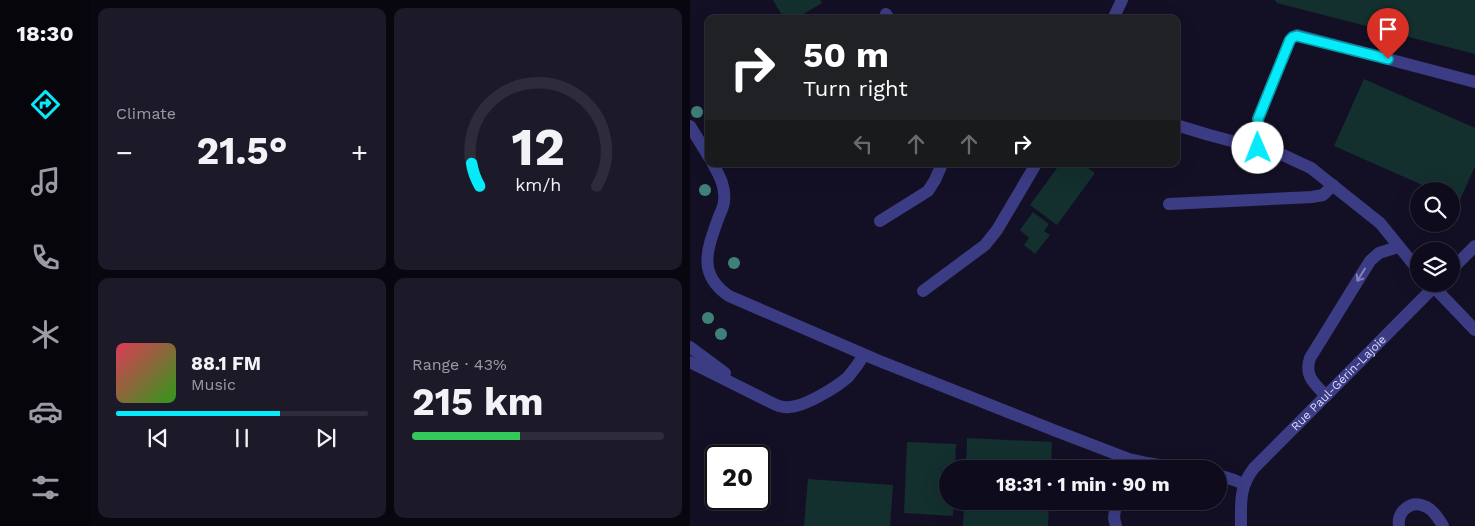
<!DOCTYPE html>
<html lang="en">
<head>
<meta charset="utf-8">
<style>
	:root { --surface:#0e0c1c; --page:#1c1a29; --text:#f1f3f6; --muted:#9b9ba3; --line:#2e2c3b; --accent:#06eafa }
	body { margin:0; font-family:"Work Sans",sans-serif; background:var(--page); color:var(--text); height:100vh; display:flex; flex-direction:column; font-size:19px; white-space:nowrap }
	* { box-sizing:border-box; margin:0 }
	p { font-size:16px; color:var(--muted) }
	.icon { flex:none; width:28px; height:28px; fill:none; stroke:currentColor; stroke-width:2; stroke-linecap:round; stroke-linejoin:round }
	.map { position:relative; flex:1; overflow:hidden }
	.side { display:flex; flex-direction:column; gap:8px; padding:8px; background:#08070f; width:600px }
	.side>* { flex:none }
	.top-card { position:absolute; left:15px; top:15px; width:475px; height:152px; border-radius:10px; box-shadow:0 5px 20px #0002,0 0 0 1px var(--line); background:#202124; color:#fff; overflow:hidden }
	.controls { position:absolute; left:720px; top:182px; display:grid; gap:10px }
	.controls a { display:grid; place-items:center; width:50px; height:50px; border-radius:50%; background:var(--surface); box-shadow:0 5px 20px #0002,0 0 0 1px var(--line); font-size:25px }
	.speed { position:absolute; left:15px; top:445px; display:flex; gap:10px; font-size:25px; font-weight:700; text-align:center }
	.speed>* { display:grid; place-content:center; width:65px; height:65px; border-radius:50%; background:var(--surface); box-shadow:0 5px 20px #0002,0 0 0 1px var(--line); line-height:1 }
	.speed .limit { border:2px solid #111; border-radius:8px; background:#fff; color:#111 }
	.pin { position:absolute; display:grid; place-items:center; width:42px; height:42px; color:#fff; margin:-51px -21px; border-radius:50% 50% 50% 0; rotate:-45deg; box-shadow:0 0 5px #0007 }
	.pin .icon { rotate:45deg }
	.me { position:absolute; width:55px; margin:-28px; rotate:359deg; stroke-linejoin:round; filter:drop-shadow(0 0 4px #0008) }
	.turn { display:flex; align-items:center; gap:18px; height:105px; padding:0 15px; font-size:22px }
	.turn .icon { width:65px; height:65px; stroke-width:2.5 }
	.turn b { display:block; font-size:35px; line-height:42px }
	.lanes { display:flex; align-items:center; height:48px; padding:0 15px; background:#0003; justify-content:center; gap:25px; direction:ltr }
	.lanes .off { opacity:.35 }
	.big { font-size:38px; font-weight:700; line-height:1.1 }
	.side .card { flex:1; display:flex; flex-direction:column; justify-content:center; gap:8px; min-width:0; padding:0 18px; border-radius:10px; background:var(--page) }
	.side .dial { align-items:center; gap:0 }
	.dial svg { height:130px; overflow:visible; fill:none; stroke:var(--line); stroke-width:7; stroke-linecap:round; text-anchor:middle }
	.dial text { fill:var(--text); stroke:none }
	.song { display:flex; align-items:center; gap:15px }
	.cover { width:60px; height:60px; border-radius:8px; background:linear-gradient(135deg,hsl(350 70% 55%),hsl(110 70% 35%)) }
	.played { height:5px; border-radius:2px; background:linear-gradient(90deg,var(--accent) 65%,var(--line) 65%) }
	.keys { display:flex; justify-content:space-around; direction:ltr }
	.heat { display:flex; justify-content:space-between; align-items:center; font-size:28px; direction:ltr }
	.charge { height:8px; border-radius:4px; background:linear-gradient(90deg,#34c759 43%,var(--line) 0) }
	.side .tiles { flex:1; display:grid; gap:8px; grid-template-columns:repeat(2,1fr) }
	.trip { position:absolute; left:249px; top:460px; width:288px; height:50px; border-radius:25px; background:var(--surface); box-shadow:0 5px 20px #0002,0 0 0 1px var(--line); font-weight:700; line-height:50px; text-align:center }
	main { display:flex; flex:1; min-height:0 }
	.menu { display:flex; flex-direction:column; width:90px; justify-content:space-around; align-items:center; background:#06050b; color:var(--muted) }
	.menu .icon { width:35px; height:35px }
	.menu .active { color:var(--accent) }
	.menu b { font-size:22px; color:var(--text) }
	.map>svg:first-child { display:block }
	.green { fill:#13302e }
	.lines { fill:none; stroke-linecap:round; stroke-linejoin:round }
	.minor { stroke:#3c3c84; stroke-width:12 }
	.tree { fill:#3e8178 }
	.oneway { stroke:#8381bb }
	.route-casing { stroke:#0498a2; stroke-width:12 }
	.route { stroke:#06eafa; stroke-width:9 }
	.labels { text-anchor:middle; dominant-baseline:central; stroke-width:5; stroke-linejoin:round; paint-order:stroke }
	.street-label { font-size:12px; fill:#d9d6fe; stroke:#131026 }
</style>
</head>
<body>
<main>
<nav class="menu">
<b>18:30</b>
<svg class="icon active" aria-label="directions" viewBox="0 0 24 24"><path d="M12 3l9 9-9 9-9-9zM9 14v-3h6M13 9l2 2-2 2"/></svg>
<svg class="icon" aria-label="music" viewBox="0 0 24 24"><path d="M9 18V5l10-2v13"/><circle cx="6" cy="18" r="3"/><circle cx="16" cy="16" r="3"/></svg>
<svg class="icon" aria-label="phone" viewBox="0 0 24 24"><path d="M5 4h4l2 5-3 2q2 4 5 5l2-3 5 2v4C11 20 4 13 5 4z"/></svg>
<svg class="icon" aria-label="climate" viewBox="0 0 24 24"><path d="M12 3v18M4 7l16 10M4 17L20 7"/></svg>
<svg class="icon" aria-label="car" viewBox="0 0 24 24"><path d="M5 17H2v-5l4-1 3-4h7l3 4 3 1v5h-3M9 17h6M6 11h13"/><circle cx="7" cy="17" r="2"/><circle cx="17" cy="17" r="2"/></svg>
<svg class="icon" aria-label="filters" viewBox="0 0 24 24"><path d="M4 7h16M4 17h16"/><circle cx="9" cy="7" r="2"/><circle cx="15" cy="17" r="2"/></svg>
</nav>
<section class="side">
<div class="tiles">
<div class="card"><p>Climate</p>
<div class="heat"><a>−</a><b class="big">21.5°</b><a>+</a></div>
</div>
<div class="card dial"><svg viewBox="0 0 100 80">
<path d="M14 69A42 42 0 1 1 86 69"/>
<path d="M14 69A42 42 0 0 1 9 55" stroke="#06eafa"/>
<text x="50" y="56" font-size="32" font-weight="700">12</text>
<text x="50" y="72" font-size="11">km/h</text>
</svg></div>
<div class="card">
<div class="song"><i class="cover"></i><div><b>88.1 FM</b><p>Music</p></div></div>
<div class="played"></div>
<div class="keys"><svg class="icon" aria-label="previous" viewBox="0 0 24 24"><path d="M18 5L8 12l10 7zM5 5v14"/></svg><svg class="icon" aria-label="pause" viewBox="0 0 24 24"><path d="M8 5v14M16 5v14"/></svg><svg class="icon" aria-label="next" viewBox="0 0 24 24"><path d="M6 5l10 7-10 7zM19 5v14"/></svg></div>
</div>
<div class="card"><p>Range · 43%</p><b class="big">215 km</b><div class="charge"></div></div>
</div>
</section>
<div class="map">
<svg width="785" height="526" viewBox="0 0 785 526">
	<rect width="100%" height="100%" fill="#131026"/>
	<!-- green -->
	<path class="green" d="M83,0H130L132,3L105,19H94Z
		M585,0H785V54L587,3Z
		M674,79L785,128V166L769,202L761,198V191H746L644,146Z
		M370,164H392L405,173L367,225L340,205Z
		M343,212L359,224L354,231L360,235L345,254L334,245L339,238L330,230Z
		M277,438L362,442L361,469H276Z
		M217,442L266,444L265,469H258V501H264L263,516L214,513Z
		M118,479L203,485L200,526H114Z
		M274,501H359L358,526H273Z"/>
	<g class="lines">
		<!-- minor -->
		<g class="minor">
			<path d="M196,14L199,19"/>
			<path d="M423,19L432,0"/>
			<path d="M486,125L519,135L568,148"/>
			<path d="M0,126L19,157"/>
			<path d="M23,164C29,175 36,187 34,201C34,207 30,213 28,219C17,250 7,274 39,296L187,360L366,431L439,459L457,463L492,469"/>
			<path d="M479,204L622,197L633,195L643,185"/>
			<path d="M190,221L238,191L245,180L252,164"/>
			<path d="M761,270L785,246"/>
			<path d="M729,271L690,223L651,192L621,168L608,162L593,155L568,148C575,134 567,131 568,119L600,40L603,37L607,35L785,82"/>
			<path d="M741,284L785,330"/>
			<path d="M233,291L295,245L307,230L346,164"/>
			<path d="M0,347L35,373"/>
			<path d="M0,362L80,402C86,405 92,408 99,407C114,407 147,387 158,377C164,370 169,363 174,355"/>
			<path d="M636,396C624,383 614,376 620,358L680,261L689,253L708,247"/>
			<path d="M528,475L544,480L554,484"/>
			<path d="M426,501L424,518L426,526"/>
			<path id="s1" d="M551,526C551,503 549,487 564,468L747,284"/>
			<path d="M709,526C707,512 720,500 734,506C742,508 749,519 753,526"/>
		</g>
	</g>
	<!-- trees -->
	<g class="tree">
		<circle cx="7" cy="112" r="6"/>
		<circle cx="15" cy="190" r="6"/>
		<circle cx="44" cy="263" r="6"/>
		<circle cx="18" cy="318" r="6"/>
		<circle cx="31" cy="334" r="6"/>
	</g>
	<!-- one-way arrows -->
	<defs><path id="oneway-shaft" d="M-6 0H5M1.5-3L5.5 0L1.5 3" fill="none" stroke-width="1.6" stroke-linecap="round" stroke-linejoin="round" transform="scale(1.25)"/></defs>
	<use class="oneway" href="#oneway-shaft" transform="translate(671 275) rotate(122)"/>
	<g class="lines">
		<defs>
			<path id="route" d="M568,148C575,134 568,132 568,119L600,40L603,37L607,36L698,59"/>
		</defs>
		<!-- route casing -->
		<use href="#route" class="route-casing"/>
		<!-- route -->
		<use href="#route" class="route"/>
	</g>
	<g class="labels">
		<!-- street labels -->
		<g class="street-label">
			<text stroke="none"><textPath href="#s1" startOffset="181">Rue Paul-Gérin-Lajoie</textPath></text>
		</g>
	</g>
</svg>
<div class="controls">
<a><svg class="icon" aria-label="search" viewBox="0 0 24 24"><circle cx="10" cy="10" r="6"/><path d="M15 15l6 6"/></svg></a>
<a><svg class="icon" aria-label="layers" viewBox="0 0 24 24"><path d="M12 4l9 5-9 5-9-5zM3 14l9 5 9-5"/></svg></a>
</div>
<div class="speed"><div class="limit">20</div></div>
<div class="pin" style="left:698px;top:59px;background:#d93025"><svg class="icon" aria-label="arrive" viewBox="0 0 24 24"><path d="M6 21V4h12l-3 4 3 4H6"/></svg></div>
<svg class="me" style="left:568px;top:148px" viewBox="-20 -20 40 40"><circle r="19" fill="#fff"/><path d="M0-13L10 11 0 6-10 11z" fill="#06eafa"/></svg>
<div class="trip">18:31 · 1 min · 90 m</div>
<div class="top-card">
<div class="turn"><svg class="icon" aria-label="right" viewBox="0 0 24 24"><path d="M7 20v-9h11M14 6l5 5-5 5"/></svg><div><b>50 m</b>Turn right</div></div>
<div class="lanes"><svg class="icon off" aria-label="left" viewBox="0 0 24 24"><path d="M17 20v-9H6M10 6l-5 5 5 5"/></svg><svg class="icon off" aria-label="ahead" viewBox="0 0 24 24"><path d="M12 20V5M6 11l6-6 6 6"/></svg><svg class="icon off" aria-label="ahead" viewBox="0 0 24 24"><path d="M12 20V5M6 11l6-6 6 6"/></svg><svg class="icon" aria-label="right" viewBox="0 0 24 24"><path d="M7 20v-9h11M14 6l5 5-5 5"/></svg></div>
</div>
</div>
</main>
</body>
</html>
